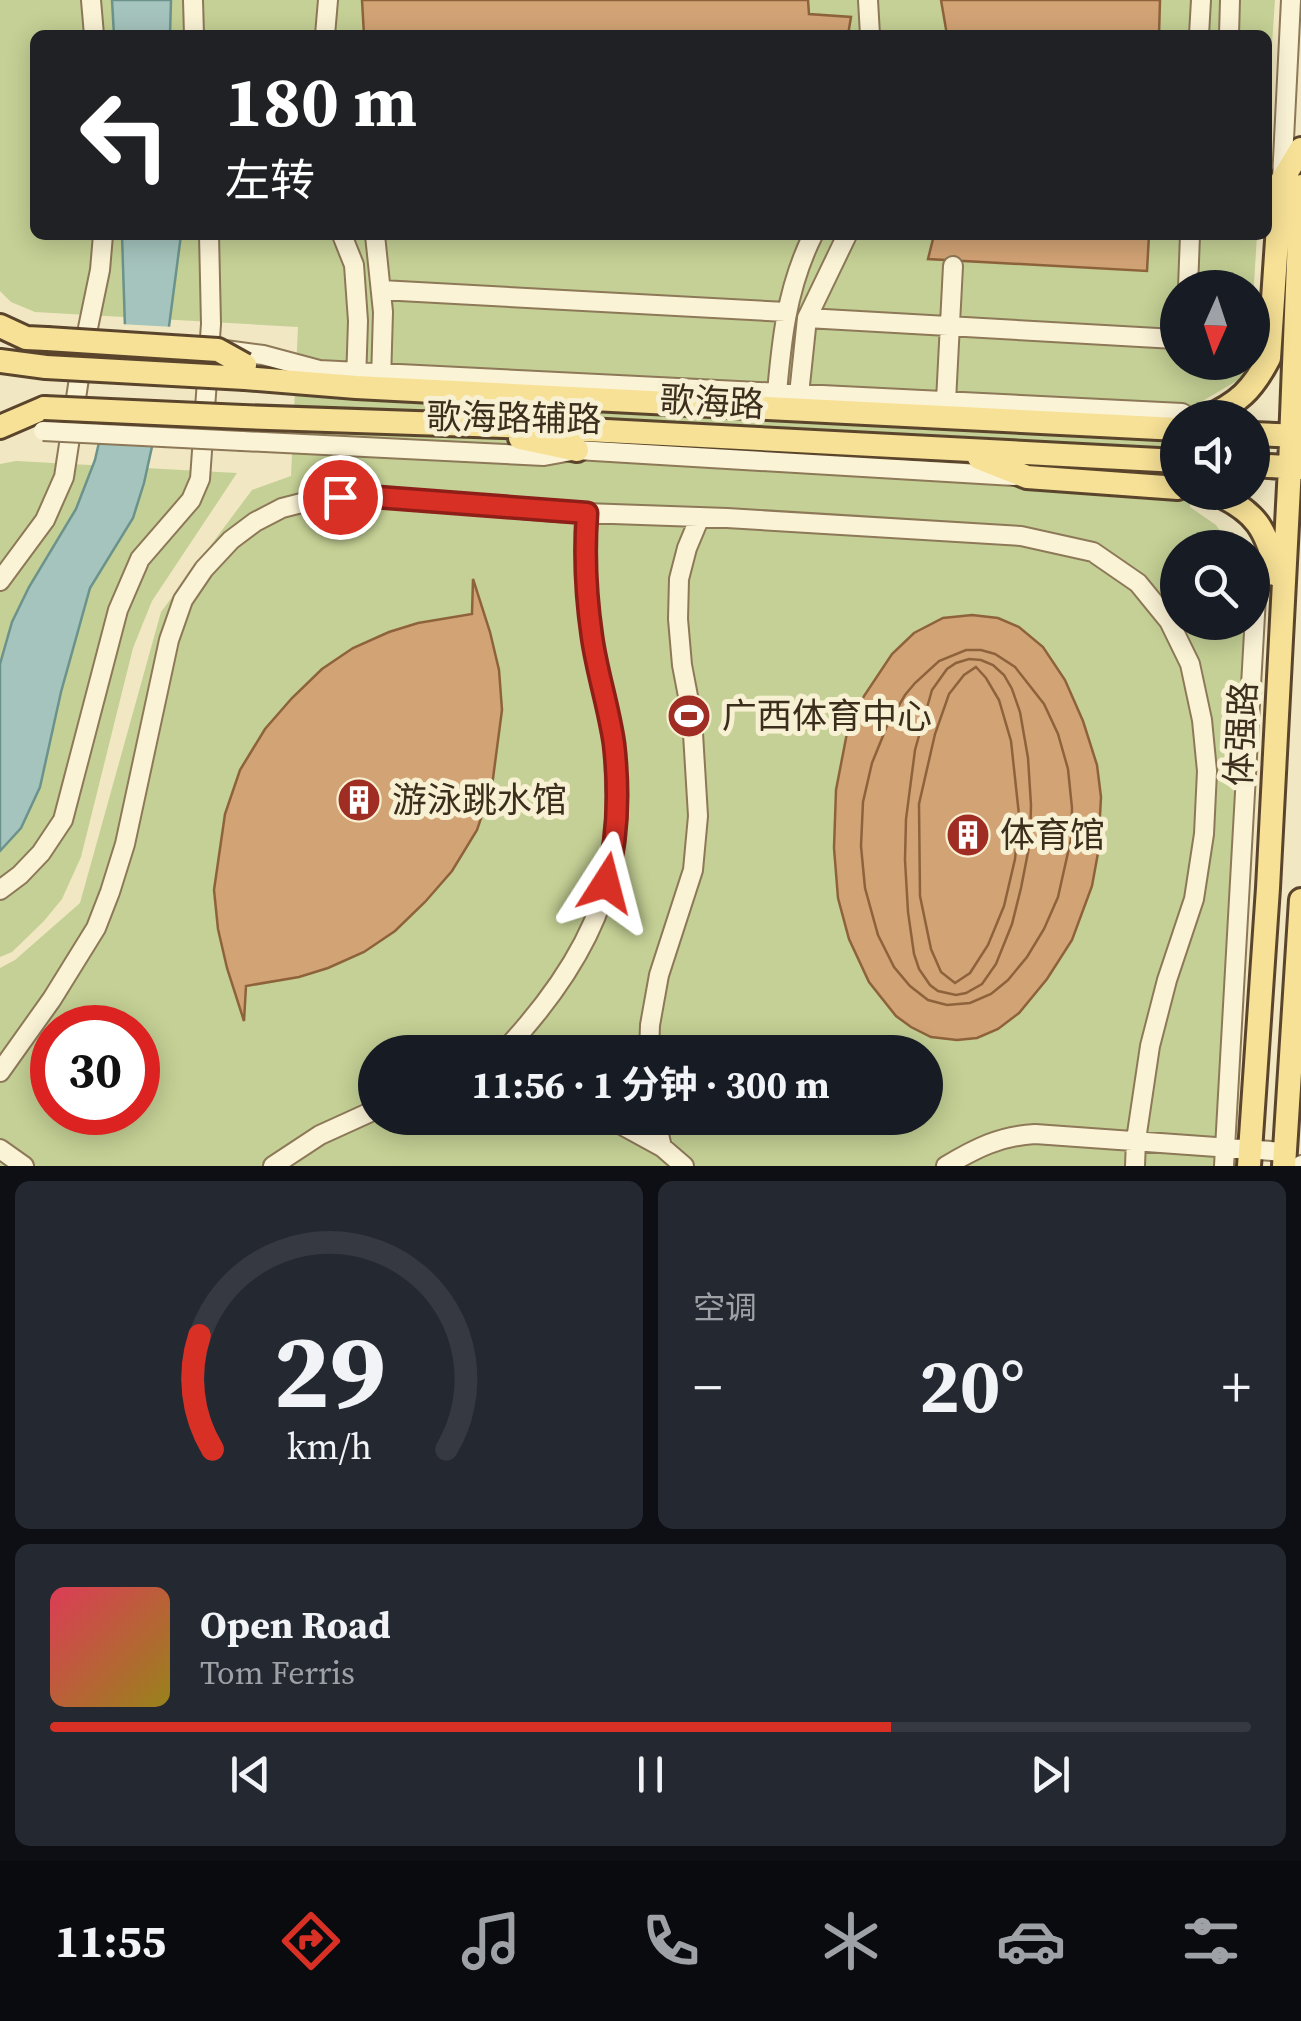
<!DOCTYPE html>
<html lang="zh">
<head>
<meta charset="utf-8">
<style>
	:root { --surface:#171b24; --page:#242831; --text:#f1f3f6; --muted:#9ea1a6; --line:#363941; --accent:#d93025 }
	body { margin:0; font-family:"Source Serif 4","Noto Sans SC",serif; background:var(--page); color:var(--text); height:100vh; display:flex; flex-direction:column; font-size:38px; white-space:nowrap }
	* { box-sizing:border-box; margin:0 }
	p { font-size:32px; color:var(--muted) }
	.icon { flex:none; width:55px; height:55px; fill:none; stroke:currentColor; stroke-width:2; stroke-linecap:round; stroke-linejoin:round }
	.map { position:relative; height:1166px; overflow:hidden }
	.drawer { display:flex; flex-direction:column; gap:15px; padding:15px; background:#0d0f14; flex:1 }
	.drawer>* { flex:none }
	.banner { position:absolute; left:30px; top:30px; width:1242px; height:210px; border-radius:15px; box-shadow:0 5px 25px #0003; background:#202124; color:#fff; overflow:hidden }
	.needle { width:65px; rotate:183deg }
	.buttons { position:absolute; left:1160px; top:270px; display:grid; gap:20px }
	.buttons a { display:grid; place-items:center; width:110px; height:110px; border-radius:50%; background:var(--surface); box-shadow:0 5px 25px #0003; font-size:50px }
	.speed { position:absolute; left:30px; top:1005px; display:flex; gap:20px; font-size:50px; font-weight:700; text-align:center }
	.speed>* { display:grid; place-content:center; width:130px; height:130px; border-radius:50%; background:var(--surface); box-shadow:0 5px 25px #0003; line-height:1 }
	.speed .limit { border:15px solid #d22; background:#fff; color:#111 }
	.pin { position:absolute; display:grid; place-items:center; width:85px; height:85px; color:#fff; margin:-42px; border:5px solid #fff; border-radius:50%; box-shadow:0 2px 10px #0007 }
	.me { position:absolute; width:110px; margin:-55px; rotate:9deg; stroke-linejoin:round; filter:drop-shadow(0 0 8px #0008) }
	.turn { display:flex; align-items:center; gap:35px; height:210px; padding:0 30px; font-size:45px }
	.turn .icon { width:130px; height:130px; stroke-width:2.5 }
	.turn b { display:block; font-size:70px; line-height:85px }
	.big { font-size:75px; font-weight:700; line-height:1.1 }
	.drawer .widget { flex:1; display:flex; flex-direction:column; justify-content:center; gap:15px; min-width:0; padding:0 35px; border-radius:15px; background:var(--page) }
	.drawer .dial { align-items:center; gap:0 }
	.dial svg { height:260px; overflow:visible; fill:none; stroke:var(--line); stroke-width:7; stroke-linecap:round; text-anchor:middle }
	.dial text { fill:var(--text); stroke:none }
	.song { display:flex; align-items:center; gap:30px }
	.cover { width:120px; height:120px; border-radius:15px; background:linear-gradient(135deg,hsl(350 70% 55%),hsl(50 70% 35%)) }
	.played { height:10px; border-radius:5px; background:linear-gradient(90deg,var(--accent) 70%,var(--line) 70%) }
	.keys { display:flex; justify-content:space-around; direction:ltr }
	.heat { display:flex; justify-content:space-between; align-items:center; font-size:55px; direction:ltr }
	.drawer .tiles { flex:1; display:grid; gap:15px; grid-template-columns:1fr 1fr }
	.widget:last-child { grid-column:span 2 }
	.trip { position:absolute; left:358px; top:1035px; width:585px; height:100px; border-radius:50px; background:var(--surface); box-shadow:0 5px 25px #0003; font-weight:700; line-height:100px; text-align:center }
	.menu { display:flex; height:160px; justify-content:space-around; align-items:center; background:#090b0e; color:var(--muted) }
	.menu .icon { width:70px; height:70px }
	.menu .current { color:var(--accent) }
	.menu b { font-size:45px; color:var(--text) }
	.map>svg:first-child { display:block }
	.green { fill:#c4d095; fill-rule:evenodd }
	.water { fill:#a5c4bd; stroke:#6b938c; stroke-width:2.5 }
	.pier { fill:#f1e7c2 }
	.building { fill:#d2a375; stroke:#8e633c; stroke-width:2.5; fill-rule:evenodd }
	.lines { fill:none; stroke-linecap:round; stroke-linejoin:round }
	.minor-casing { stroke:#8d7858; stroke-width:22 }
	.major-casing { stroke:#5a452c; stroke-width:28 }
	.minor { stroke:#fbf3d6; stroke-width:18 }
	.major { stroke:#f7e197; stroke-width:22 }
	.minor-bridge-casing { stroke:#8d7858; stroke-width:22; stroke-linecap:butt }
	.major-bridge-casing { stroke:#5a452c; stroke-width:28; stroke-linecap:butt }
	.minor-bridge { stroke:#fbf3d6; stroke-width:18 }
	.major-bridge { stroke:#f7e197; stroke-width:22 }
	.route-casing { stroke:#8d1f18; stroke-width:25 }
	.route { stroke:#d93025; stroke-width:18 }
	.labels { text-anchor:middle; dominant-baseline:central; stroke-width:10; stroke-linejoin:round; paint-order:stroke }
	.street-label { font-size:35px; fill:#3b2e1d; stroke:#f8f0d2 }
	.poi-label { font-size:35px; fill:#3b2e1d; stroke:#f8f0d2; text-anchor:start }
</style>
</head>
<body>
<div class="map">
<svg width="1301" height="1166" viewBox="0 0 1301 1166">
	<rect width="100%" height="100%" fill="#f1e7c2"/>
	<!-- green -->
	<path class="green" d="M0,0H1275L1268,103V35H35V235H1257L1253,300L1252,288H1178V362L1248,363L1247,375L1199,403L1197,417L1178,418V492L1191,493L1190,507L1216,525L1232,547L1178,548V622L1248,623L1218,1166H0V968L15,960L80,903L161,612L252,490L291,476L298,327L35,312L11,302L0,291ZM52,1028H138V1112H52ZM375,1052H925V1118H375Z
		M16,461L237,473L152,601L133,648L81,857L62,899L44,921L12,952L0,957V464Z"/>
	<!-- water -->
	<path class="water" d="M112,0H171L170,35H114Z
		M122,235H181L155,433L144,483L133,518L90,588L61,692L40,787L21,828L0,851V664L12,622L29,587L76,509L95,460L125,328Z"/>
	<!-- pier -->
	<path class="pier" d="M120,324L174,327L160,434L94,440Z"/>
	<!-- building -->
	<path class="building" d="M362,0H808L809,14L851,17L848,35H364Z
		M941,0H1160L1159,35H947Z
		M934,235H1149L1147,271L928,259Z
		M473,579L490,632L499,670L502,710L492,786L477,830L452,871L425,902L395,931L364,952L328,968L299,977L246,986L244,1021L227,968L218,929L214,890L225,814L240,770L265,729L292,698L322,669L353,648L389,632L418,623L472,614Z
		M972,615L998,618L1019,627L1043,647L1065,680L1083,721L1097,765L1101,797L1098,853L1092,886L1072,940L1047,979L1019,1013L998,1029L977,1038L957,1040L931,1037L911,1027L896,1016L869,982L849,939L838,898L834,848L836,790L847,733L864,696L892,654L914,633L943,618ZM966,650H981L995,654L1015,667L1044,704L1058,734L1068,769L1072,808L1071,839L1058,897L1044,929L1027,957L1008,980L991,994L970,1003L947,1005L928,1000L910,986L894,967L878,935L865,888L861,846L863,802L872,763L887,726L905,695L915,683L939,661Z
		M966,650H981L995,654L1015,667L1044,704L1058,734L1068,769L1072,808L1071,839L1058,897L1044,929L1027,957L1008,980L991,994L970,1003L947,1005L928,1000L910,986L894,967L878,935L865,888L861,846L863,802L872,763L887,726L905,695L915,683L939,661ZM969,659L981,660L993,665L1004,675L1012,689L1020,712L1028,758L1031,805L1030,842L1021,888L1012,924L996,964L982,984L966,993L956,995L938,991L930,985L919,969L914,954L908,912L905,860L906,819L915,750L932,690L947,669L956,663Z
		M969,659L981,660L993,665L1004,675L1012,689L1020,712L1028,758L1031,805L1030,842L1021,888L1012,924L996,964L982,984L966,993L956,995L938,991L930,985L919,969L914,954L908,912L905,860L906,819L915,750L932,690L947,669L956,663ZM976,667L986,678L999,700L1011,741L1019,815L1015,859L1004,906L988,945L970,973L955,983L941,972L931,949L920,896L919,804L935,734L949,694L964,675Z
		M976,667L986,678L999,700L1011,741L1019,815L1015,859L1004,906L988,945L970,973L955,983L941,972L931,949L920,896L919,804L935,734L949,694L964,675Z"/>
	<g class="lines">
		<defs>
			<path id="minor" d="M91,0L94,35
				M193,0L194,35
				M868,0L870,35
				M325,35L328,0
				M1199,35L1201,0
				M1229,35L1230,0
				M1282,179L1291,0
				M342,235L354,265L358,321L356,382
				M375,235L383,312L381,381
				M1188,288L1190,235
				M381,290L786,312
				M807,318L1175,339L1178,334
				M225,350L263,355L319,370L1182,413L1190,418
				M946,401L953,266
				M776,404C781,344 786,289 813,235
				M798,404L807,318L847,235
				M242,441L544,456L577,450L1014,476
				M0,581L45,520L64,477L83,352L100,270L103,235
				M0,890L20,875L41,853L63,820L118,610L140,559L191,500L200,479L211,324L209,235
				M503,1052C553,999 599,935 612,862C617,838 616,811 615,786C615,771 615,755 613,740C608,707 598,675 593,642C586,600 584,556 587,513
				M649,1052L650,1025L659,975L693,870L698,816L692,717L682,665L678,619L679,579L687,548L700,517
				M0,1072L52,999L96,928L110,892L125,844L169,640L183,600L204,569L231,540L255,522L282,508L317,499L364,496L556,512L727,518L1021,536L1093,552L1138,583L1169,621L1190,664L1202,720L1207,771L1204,834L1194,899L1167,980L1150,1046L1136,1140L1135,1166
				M609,1118L662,1147L684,1166
				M655,1118L662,1147
				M0,1149L24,1166
				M273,1166L320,1135L375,1110
				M946,1166C976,1148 1000,1136 1035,1134L1285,1152
				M1224,1166L1256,597L1273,553
				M1301,1166V1165"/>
			<path id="major" d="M0,326L26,338L47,339
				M0,361L46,367
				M245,378L356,387L1178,429
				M243,417L530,427L1178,461
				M1205,418C1238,404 1253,389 1269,358L1281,182L1301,149
				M0,427L44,408
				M1252,434L1301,436
				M520,438L577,450
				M979,458L1027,477L1178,488
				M1252,465L1301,468
				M1213,492C1256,511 1267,529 1277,575
				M1249,1166L1268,888L1290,467L1301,186
				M1284,1166L1301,900"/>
		</defs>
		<!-- minor casing -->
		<use href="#minor" class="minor-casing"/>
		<!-- major casing -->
		<use href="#major" class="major-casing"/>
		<!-- minor -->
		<use href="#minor" class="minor"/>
		<!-- major -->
		<use href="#major" class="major"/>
		<defs>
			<path id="minor-bridge" d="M43,431L242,441"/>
			<path id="major-bridge" d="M47,339L218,350L245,365
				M46,367L245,378
				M44,408L243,417"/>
		</defs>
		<!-- minor-bridge casing -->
		<use href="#minor-bridge" class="minor-bridge-casing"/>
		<!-- major-bridge casing -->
		<use href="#major-bridge" class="major-bridge-casing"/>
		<!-- minor-bridge -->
		<use href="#minor-bridge" class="minor-bridge"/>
		<!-- major-bridge -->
		<use href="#major-bridge" class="major-bridge"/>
	</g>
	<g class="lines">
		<defs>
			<path id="route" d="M340,497L364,496L587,513C584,554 586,596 592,637C597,673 609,708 614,744C619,788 618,839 606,883"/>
		</defs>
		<!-- route casing -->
		<use href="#route" class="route-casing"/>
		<!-- route -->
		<use href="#route" class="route"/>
	</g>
	<!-- icons -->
	<defs>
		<symbol id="stadium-disc" viewBox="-11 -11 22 22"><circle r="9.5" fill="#a02d23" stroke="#f8f0d2"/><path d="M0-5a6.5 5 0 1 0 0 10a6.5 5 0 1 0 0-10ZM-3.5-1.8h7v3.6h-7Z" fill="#fff"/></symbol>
		<symbol id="building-disc" viewBox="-11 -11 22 22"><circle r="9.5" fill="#a02d23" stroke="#f8f0d2"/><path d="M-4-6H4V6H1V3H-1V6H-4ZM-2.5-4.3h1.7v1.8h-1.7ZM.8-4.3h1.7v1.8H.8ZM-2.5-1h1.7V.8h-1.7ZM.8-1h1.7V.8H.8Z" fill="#fff"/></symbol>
	</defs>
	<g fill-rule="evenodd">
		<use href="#stadium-disc" x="664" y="691" width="50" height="50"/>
		<use href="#building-disc" x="334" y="775" width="50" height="50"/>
		<use href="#building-disc" x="943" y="810" width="50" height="50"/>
	</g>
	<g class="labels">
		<!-- street labels -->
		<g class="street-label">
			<text transform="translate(712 402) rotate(3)">歌海路</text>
			<text transform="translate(514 418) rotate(1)">歌海路辅路</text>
			<text transform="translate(1241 734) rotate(-87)">体强路</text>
		</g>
		<!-- poi labels -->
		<g class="poi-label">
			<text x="722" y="716">广西体育中心</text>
			<text x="392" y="800">游泳跳水馆</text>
			<text x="1000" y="835">体育馆</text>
		</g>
	</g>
</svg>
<div class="buttons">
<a><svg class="needle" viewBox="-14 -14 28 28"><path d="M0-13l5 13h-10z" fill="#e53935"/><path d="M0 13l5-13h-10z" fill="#9ea1a6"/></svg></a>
<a><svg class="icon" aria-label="sound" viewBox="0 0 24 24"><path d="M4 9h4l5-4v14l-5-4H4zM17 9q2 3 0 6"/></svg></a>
<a><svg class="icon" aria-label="search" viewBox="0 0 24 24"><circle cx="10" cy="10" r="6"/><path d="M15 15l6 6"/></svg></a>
</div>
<div class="speed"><div class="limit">30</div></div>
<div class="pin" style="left:340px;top:497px;background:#d93025"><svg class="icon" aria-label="arrive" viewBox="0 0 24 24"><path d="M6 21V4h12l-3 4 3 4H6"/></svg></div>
<svg class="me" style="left:606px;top:883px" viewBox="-20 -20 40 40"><path d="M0-17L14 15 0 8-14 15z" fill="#d93025" stroke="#fff" stroke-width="4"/></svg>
<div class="trip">11:56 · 1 分钟 · 300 m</div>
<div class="banner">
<div class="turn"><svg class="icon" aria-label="left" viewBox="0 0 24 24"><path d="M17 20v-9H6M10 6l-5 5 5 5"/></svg><div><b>180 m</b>左转</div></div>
</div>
</div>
<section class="drawer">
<div class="tiles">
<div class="widget dial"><svg viewBox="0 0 100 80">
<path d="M14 69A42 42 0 1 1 86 69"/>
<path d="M14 69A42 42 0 0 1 10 34" stroke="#d93025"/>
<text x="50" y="56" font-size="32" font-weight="700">29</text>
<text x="50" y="72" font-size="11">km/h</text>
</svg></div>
<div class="widget"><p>空调</p>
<div class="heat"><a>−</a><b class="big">20°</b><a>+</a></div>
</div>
<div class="widget">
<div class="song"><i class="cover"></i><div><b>Open Road</b><p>Tom Ferris</p></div></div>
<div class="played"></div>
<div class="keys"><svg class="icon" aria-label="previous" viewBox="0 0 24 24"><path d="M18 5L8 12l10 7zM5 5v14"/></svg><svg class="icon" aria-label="pause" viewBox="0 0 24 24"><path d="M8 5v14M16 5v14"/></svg><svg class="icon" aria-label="next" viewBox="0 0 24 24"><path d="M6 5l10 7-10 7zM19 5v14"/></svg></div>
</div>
</div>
</section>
<nav class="menu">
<b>11:55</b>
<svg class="icon current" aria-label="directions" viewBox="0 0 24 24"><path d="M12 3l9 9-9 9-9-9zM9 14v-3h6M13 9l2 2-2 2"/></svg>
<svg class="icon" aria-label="music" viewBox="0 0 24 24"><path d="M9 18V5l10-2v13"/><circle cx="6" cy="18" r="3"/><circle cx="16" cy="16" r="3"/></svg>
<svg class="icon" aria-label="phone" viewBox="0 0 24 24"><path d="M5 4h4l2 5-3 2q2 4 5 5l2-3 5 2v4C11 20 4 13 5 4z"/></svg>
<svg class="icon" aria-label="climate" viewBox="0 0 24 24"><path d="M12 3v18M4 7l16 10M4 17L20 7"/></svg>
<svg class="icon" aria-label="car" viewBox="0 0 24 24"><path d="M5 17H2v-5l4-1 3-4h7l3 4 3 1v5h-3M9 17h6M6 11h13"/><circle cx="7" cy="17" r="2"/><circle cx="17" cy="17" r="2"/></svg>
<svg class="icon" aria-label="filters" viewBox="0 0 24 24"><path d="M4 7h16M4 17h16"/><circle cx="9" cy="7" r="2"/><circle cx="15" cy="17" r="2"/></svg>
</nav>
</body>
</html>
